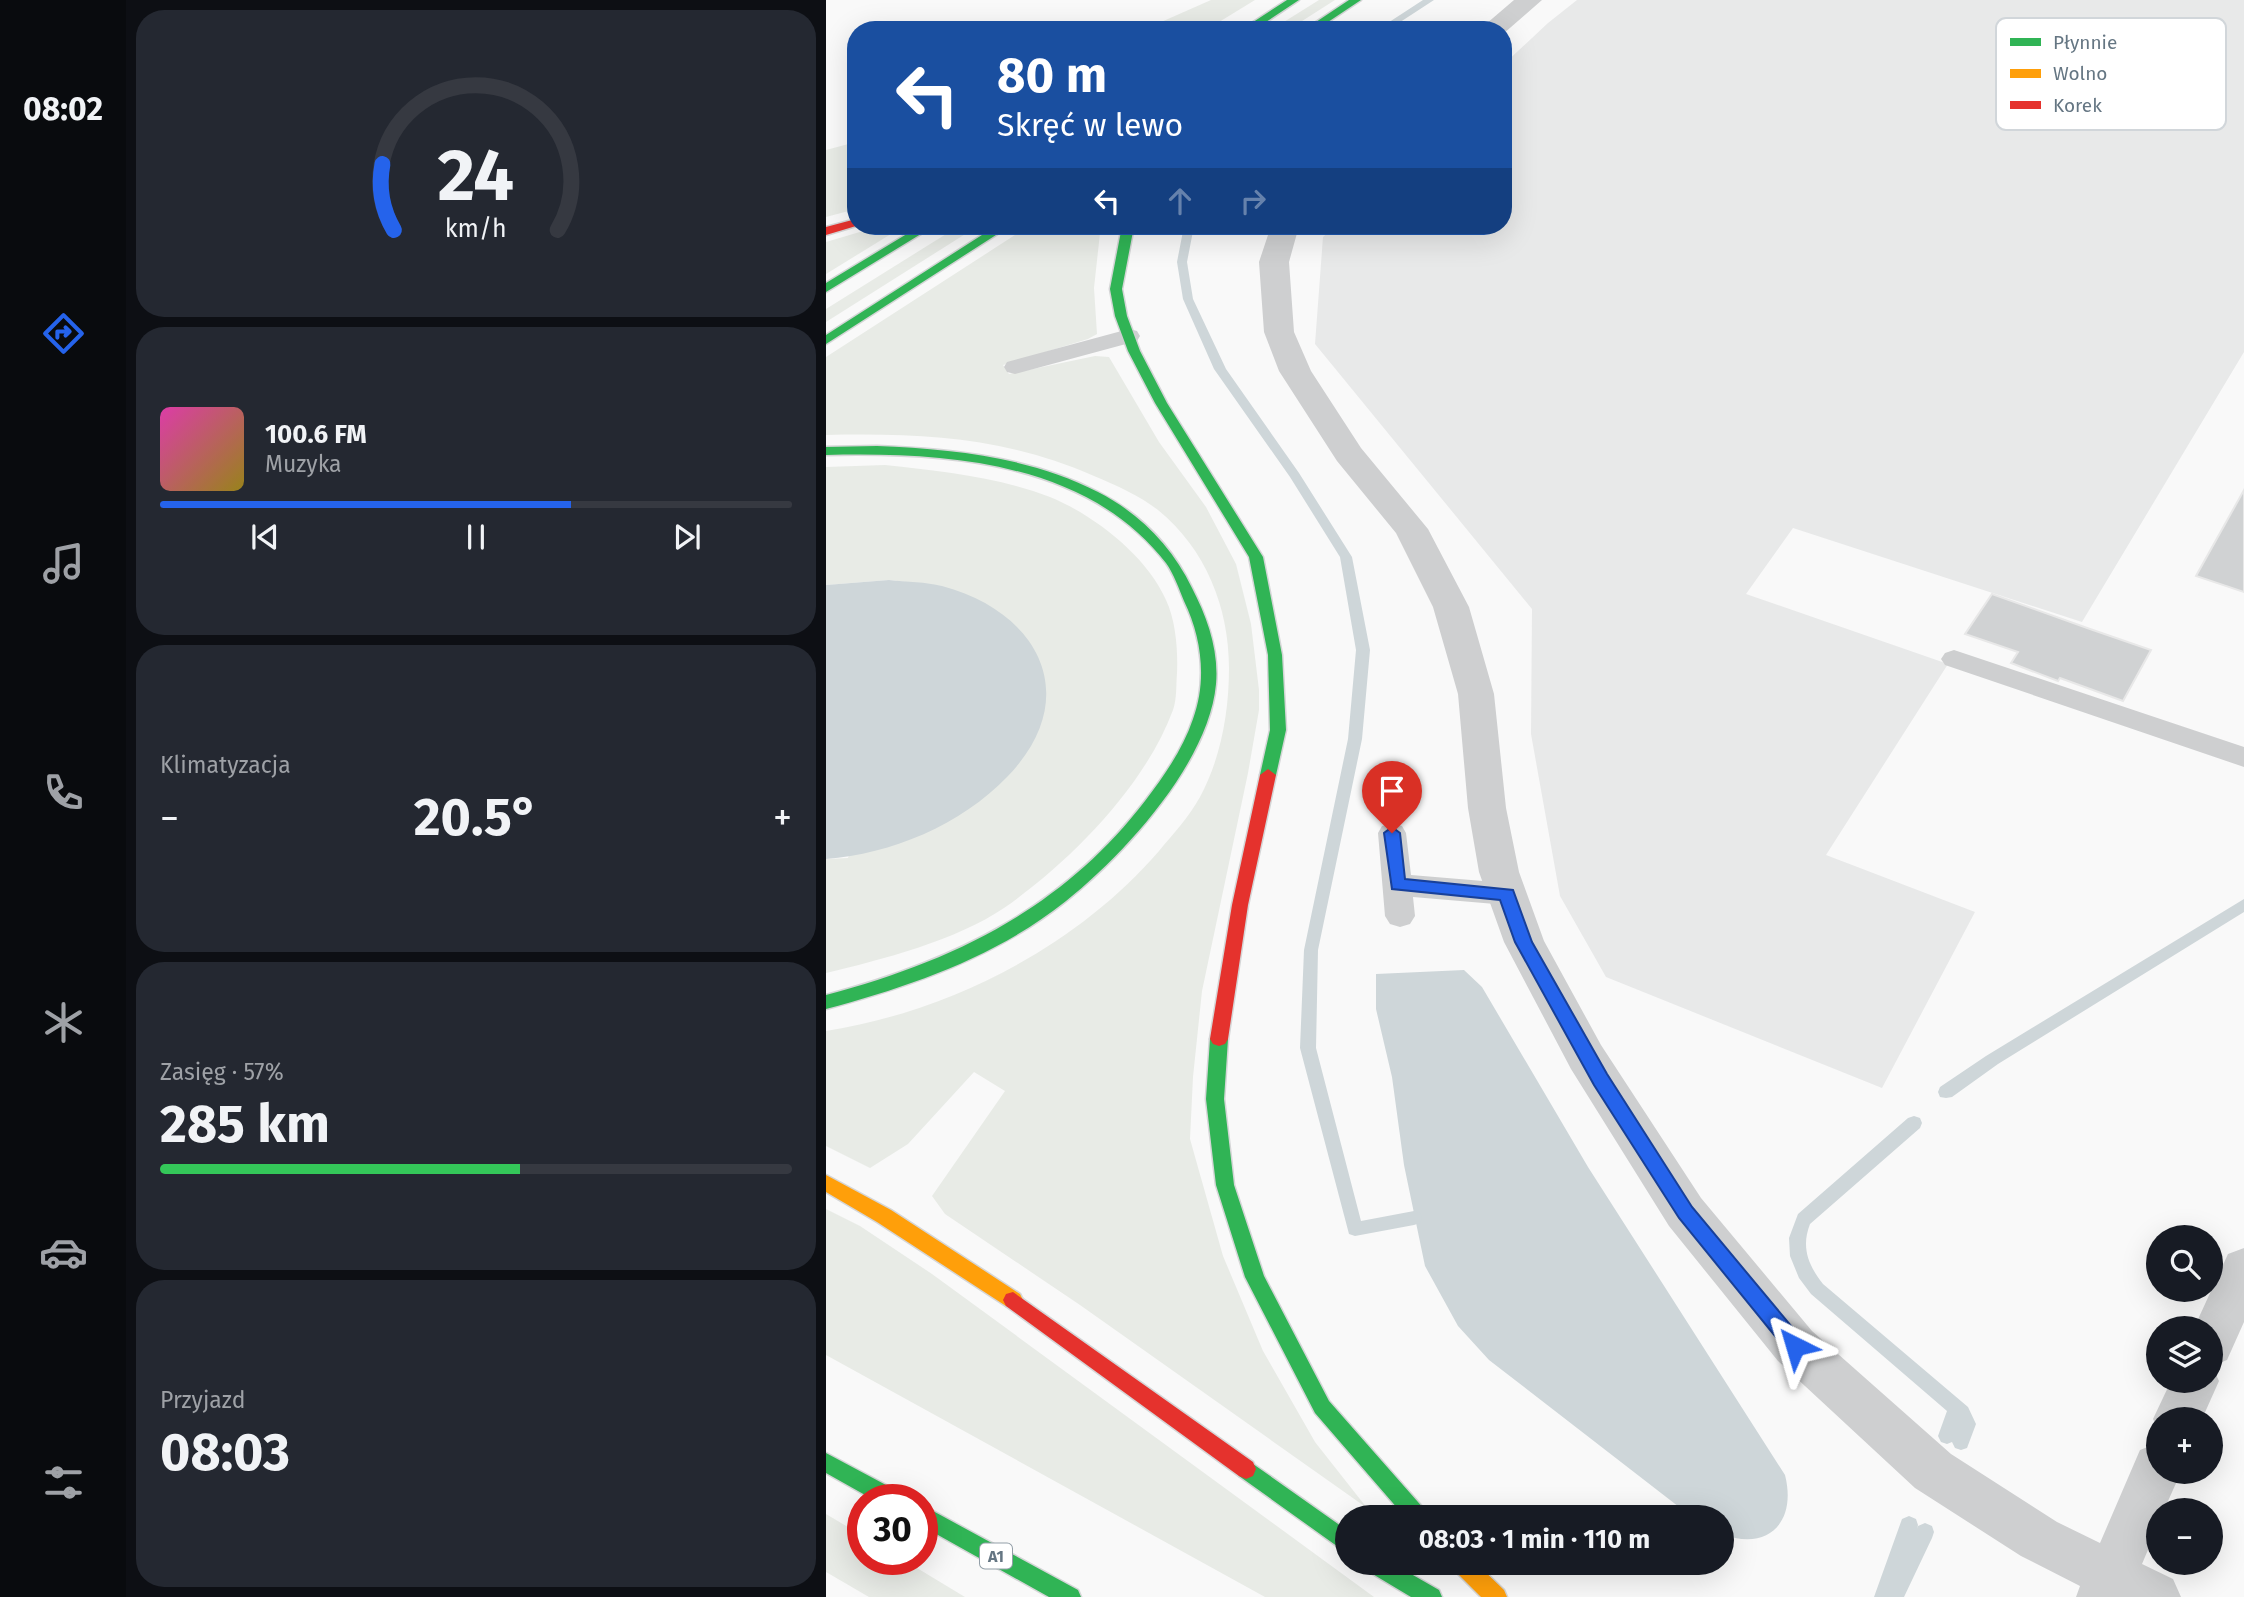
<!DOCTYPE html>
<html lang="pl">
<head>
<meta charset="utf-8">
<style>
	:root { --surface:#171b24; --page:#242831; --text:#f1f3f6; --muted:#9ea1a6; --line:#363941; --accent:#2563eb }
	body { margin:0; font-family:"Fira Sans",sans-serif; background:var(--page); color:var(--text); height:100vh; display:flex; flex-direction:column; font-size:26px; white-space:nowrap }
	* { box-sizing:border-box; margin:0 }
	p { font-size:23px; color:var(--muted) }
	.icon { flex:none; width:38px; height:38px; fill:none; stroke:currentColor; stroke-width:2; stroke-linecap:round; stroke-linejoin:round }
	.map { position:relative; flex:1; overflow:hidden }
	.drawer { display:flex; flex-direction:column; gap:10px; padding:10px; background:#0d0f14; width:700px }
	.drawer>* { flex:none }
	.guide { position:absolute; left:21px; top:21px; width:665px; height:214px; border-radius:28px; box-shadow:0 7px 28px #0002; background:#1a4fa0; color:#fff; overflow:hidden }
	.buttons { position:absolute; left:1320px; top:1225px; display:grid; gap:14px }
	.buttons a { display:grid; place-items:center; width:77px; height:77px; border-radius:50%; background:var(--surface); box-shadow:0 7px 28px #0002; font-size:35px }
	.speed { position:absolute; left:21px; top:1484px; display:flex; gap:14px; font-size:35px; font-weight:700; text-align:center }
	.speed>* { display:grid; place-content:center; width:91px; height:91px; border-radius:50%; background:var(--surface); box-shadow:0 7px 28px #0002; line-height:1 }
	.speed .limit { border:10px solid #d22; background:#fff; color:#111 }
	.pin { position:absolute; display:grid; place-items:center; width:60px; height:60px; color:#fff; margin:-72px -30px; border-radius:50% 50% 50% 0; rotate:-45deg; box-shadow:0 0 7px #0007 }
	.pin .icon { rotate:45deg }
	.me { position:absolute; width:77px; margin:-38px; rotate:320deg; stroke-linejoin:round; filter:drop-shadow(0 0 5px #0008) }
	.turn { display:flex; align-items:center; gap:24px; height:147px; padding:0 35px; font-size:32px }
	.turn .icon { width:91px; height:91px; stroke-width:2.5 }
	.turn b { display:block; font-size:49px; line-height:60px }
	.lanes { display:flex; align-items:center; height:66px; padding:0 35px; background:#0003; justify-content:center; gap:35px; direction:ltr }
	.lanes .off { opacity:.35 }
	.big { font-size:52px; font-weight:700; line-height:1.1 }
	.drawer .tile { flex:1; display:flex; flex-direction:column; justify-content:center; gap:10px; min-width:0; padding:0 24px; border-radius:28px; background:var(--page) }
	.drawer .dial { align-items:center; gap:0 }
	.dial svg { height:182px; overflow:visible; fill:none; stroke:var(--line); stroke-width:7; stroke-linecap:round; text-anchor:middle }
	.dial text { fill:var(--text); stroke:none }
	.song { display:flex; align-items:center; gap:21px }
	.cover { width:84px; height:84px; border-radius:10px; background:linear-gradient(135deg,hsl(320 70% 55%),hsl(50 70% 35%)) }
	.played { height:7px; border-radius:4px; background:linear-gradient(90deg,var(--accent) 65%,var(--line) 65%) }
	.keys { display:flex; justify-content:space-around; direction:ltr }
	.heat { display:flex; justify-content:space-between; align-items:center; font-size:38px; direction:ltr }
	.charge { height:10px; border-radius:5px; background:linear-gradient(90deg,#34c759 57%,var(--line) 0) }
	.trip { position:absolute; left:509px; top:1505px; width:399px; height:70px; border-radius:35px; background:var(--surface); box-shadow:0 7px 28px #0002; font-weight:700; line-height:70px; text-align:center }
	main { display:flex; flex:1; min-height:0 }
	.dock { display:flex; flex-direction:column; width:126px; justify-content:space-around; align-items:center; background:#090b0e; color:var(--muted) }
	.dock .icon { width:49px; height:49px }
	.dock .active { color:var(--accent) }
	.dock b { font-size:32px; color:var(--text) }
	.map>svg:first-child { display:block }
	.built { fill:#e8e9e9 }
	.green { fill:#e8ebe6 }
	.water { fill:#ced6d9 }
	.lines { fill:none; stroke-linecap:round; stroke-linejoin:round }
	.stream { fill:#ced6d9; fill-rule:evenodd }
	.building { fill:#d0d2d3; stroke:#e8e8e8; stroke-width:2 }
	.fast-casing { stroke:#d5d6d7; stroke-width:3 }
	.slow-casing { stroke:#d5d6d7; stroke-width:3 }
	.jam-casing { stroke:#d5d6d7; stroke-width:3 }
	.lane { fill:#cecfd0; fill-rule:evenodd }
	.street { fill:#cecfd0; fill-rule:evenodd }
	.fast { fill:#30b455; fill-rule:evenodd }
	.slow { fill:#ff9f0a; fill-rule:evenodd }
	.jam { fill:#e5322d; fill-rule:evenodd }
	.route { fill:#2563eb; stroke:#184099; stroke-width:2 }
	.labels { text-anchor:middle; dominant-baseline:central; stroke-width:7; stroke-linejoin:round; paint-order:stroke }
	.shield { fill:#fff; stroke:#939fa8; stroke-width:2 }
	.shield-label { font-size:16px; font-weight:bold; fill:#657683 }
	.key { fill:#fff; stroke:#d1d6da; stroke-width:2 }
	.key-label { font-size:19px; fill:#657683 }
</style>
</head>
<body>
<main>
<nav class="dock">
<b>08:02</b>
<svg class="icon active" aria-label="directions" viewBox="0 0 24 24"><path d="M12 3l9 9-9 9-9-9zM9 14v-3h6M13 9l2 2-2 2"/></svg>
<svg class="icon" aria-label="music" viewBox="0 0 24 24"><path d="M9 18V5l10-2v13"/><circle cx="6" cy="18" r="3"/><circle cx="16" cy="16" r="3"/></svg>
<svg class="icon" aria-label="phone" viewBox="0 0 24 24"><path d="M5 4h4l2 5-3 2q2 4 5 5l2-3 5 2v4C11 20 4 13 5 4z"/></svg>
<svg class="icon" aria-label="climate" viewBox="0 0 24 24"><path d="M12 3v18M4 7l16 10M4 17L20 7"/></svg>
<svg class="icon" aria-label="car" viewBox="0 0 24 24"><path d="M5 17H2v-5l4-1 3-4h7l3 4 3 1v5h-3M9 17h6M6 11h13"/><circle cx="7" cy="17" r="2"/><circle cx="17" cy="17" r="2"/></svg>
<svg class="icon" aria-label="filters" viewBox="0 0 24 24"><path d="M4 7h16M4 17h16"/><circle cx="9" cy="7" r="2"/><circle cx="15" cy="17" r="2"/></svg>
</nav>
<section class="drawer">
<div class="tile dial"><svg viewBox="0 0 100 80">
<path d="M14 69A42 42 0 1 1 86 69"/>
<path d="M14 69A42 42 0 0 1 9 40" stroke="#2563eb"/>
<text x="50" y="56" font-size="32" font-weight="700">24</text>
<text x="50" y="72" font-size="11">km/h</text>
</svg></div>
<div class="tile">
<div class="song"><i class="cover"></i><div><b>100.6 FM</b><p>Muzyka</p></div></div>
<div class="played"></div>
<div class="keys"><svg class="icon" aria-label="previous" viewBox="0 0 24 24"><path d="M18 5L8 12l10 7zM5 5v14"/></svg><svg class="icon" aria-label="pause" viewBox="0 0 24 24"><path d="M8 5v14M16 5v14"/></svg><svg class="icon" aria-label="next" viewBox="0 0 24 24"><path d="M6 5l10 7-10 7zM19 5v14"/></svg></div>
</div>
<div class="tile"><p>Klimatyzacja</p>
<div class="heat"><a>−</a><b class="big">20.5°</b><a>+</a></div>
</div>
<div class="tile"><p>Zasięg · 57%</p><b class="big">285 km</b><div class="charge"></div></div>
<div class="tile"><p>Przyjazd</p><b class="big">08:03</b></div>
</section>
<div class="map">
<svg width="1418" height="1597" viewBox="0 0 1418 1597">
	<rect width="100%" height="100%" fill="#f9f9f9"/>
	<!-- built -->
	<path class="built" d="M751,0H1418V352L1256,622L967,528L920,594L1122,664L1000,855L1149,912L1056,1088L780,977L734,896L705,734L706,609L489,344L497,237L509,226H677V65L722,23Z"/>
	<!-- green -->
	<path class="green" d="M385,0H429L380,30H317Z
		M493,0H509L462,30H445Z
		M30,142V209L0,217V150Z
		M54,226H78L0,274V242Z
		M133,226H152L0,322V309Z
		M203,226H278L274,233L268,288L271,334L262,339L177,365L183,374L269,356L283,357L333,442L380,507L410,564L425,624L433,690V710L422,773L376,991L367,1077L364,1139L397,1256L437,1351L489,1442L541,1508L254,1305L119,1214L106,1196L179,1091L148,1072L82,1144L44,1168L0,1146V1031C125,1011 250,947 333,851C347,834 363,817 374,797C395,758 403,712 403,668C403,608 380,549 332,510C314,496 290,485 268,476C178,437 97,433 0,435V357Z
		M59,465C114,471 172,477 224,497C268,515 321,556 340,600C350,621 352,651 351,673C350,685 351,699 347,710C319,786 244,862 178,908C131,940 55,960 0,973V859L22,858L115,586L63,580L0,585V467Z
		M0,1209L34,1226L106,1274L548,1597H439L0,1355Z
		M0,1514L37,1536V1559H76L139,1597H43L0,1572Z"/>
	<!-- water -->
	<path class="water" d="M63,580C81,582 100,582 116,586C214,612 258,698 181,777C135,825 65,854 0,859V585Z
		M638,970L656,987L762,1167L959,1475C971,1522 942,1552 896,1534V1517H866L663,1360L632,1326L599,1266L578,1165L566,1077L550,1009V974Z"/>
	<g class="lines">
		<!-- stream -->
		<path class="stream" d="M597,0H608L562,30H551Z
			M358,226H368L361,262L367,299L400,369L473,473L526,557L544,650L536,739L492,950L490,1048L535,1221L588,1211L594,1213L596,1218L594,1223L588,1225L529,1236L523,1234L474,1048L478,950L522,739L530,650L514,557L464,477L388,369L357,299L351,262Z
			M1418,899V912L1172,1064L1126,1097L1120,1098L1114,1097L1112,1092L1114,1087L1160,1056Z
			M1088,1116L1094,1118L1096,1123L1094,1128L984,1224C975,1247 982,1265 997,1284L1142,1407L1150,1424L1141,1448L1135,1450L1129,1448L1126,1442L1121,1444L1115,1442L1112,1436L1121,1411L985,1294L973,1278L964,1256L963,1238L972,1214L1082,1118Z
			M1083,1516L1090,1519L1092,1525L1091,1529L1092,1526L1099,1523L1106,1526L1108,1532L1106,1538L1078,1597H1048L1076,1519Z"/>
	</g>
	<!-- building -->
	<path class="building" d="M1418,490V592L1370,576Z
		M1166,594L1264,629L1325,650L1297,701L1234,678L1232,681L1185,663L1192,652L1139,634Z"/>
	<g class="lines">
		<defs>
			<path id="fast" d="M461,0H473L428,30H415Z
				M523,0H535L490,30H478Z
				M94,226H108L0,292V283Z
				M170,226H184L0,344V335Z
				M296,226H308L296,289L301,316L314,351L341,403L437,557L456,655L460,730L450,775L442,781L434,775L444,730L442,655L423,557L329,403L302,351L289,316L284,289Z
				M51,446C126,449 204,457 272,492C313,513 346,546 366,588C381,617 393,650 390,684C383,762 299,854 240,901C170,957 85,986 0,1009V995C128,961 237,908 319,801C338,776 357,749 367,719C381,681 376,638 358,601C353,589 348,574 340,563C261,461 119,452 0,455V447Z
				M393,1032L399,1034L402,1039L398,1099L408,1185L438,1276L503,1401L599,1510L602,1517H579L489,1413L419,1277L390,1185L380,1099L384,1039L387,1034Z
				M0,1453L75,1493L78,1500H48L0,1473Z
				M420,1459L522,1531V1554L413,1476L410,1469L413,1462Z
				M96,1505L252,1590L255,1597H223L96,1526Z
				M536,1563H566L613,1590L616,1597H585L540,1570Z"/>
			<path id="slow" d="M0,1175L65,1210L194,1294L197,1300L194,1306L187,1308L180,1306L51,1222L0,1192Z
				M624,1563H650L678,1590L681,1597H655L628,1570Z"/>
			<path id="jam" d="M30,219V226L0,235V227Z
				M442,769L450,775L422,905L402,1039L399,1044L393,1046L387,1044L384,1039L406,905L434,775Z
				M187,1292L427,1462L430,1469L427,1476L420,1479L413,1476L180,1306L177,1300L180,1294Z"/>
		</defs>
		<!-- fast casing -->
		<use href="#fast" class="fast-casing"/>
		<!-- slow casing -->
		<use href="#slow" class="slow-casing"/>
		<!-- jam casing -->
		<use href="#jam" class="jam-casing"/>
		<!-- lane -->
		<path class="lane" d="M303,329L311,331L314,336L311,341L189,374L181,372L178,367L181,362Z
			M1128,650L1418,747V767L1119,665L1115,659L1119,653Z
			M566,823L576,826L580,833L585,875L681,883L691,886L696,894L691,902L681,905L587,897L589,916L584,924L574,927L564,924L559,916L552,833L556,826Z"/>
		<!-- street -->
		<path class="street" d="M688,0H716L677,34V30H653Z
			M445,226H473L463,262L468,332L485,371L535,448L602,529L643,607L668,694L680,808L693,872L718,941L775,1045L875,1198L986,1331L1125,1454L1231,1522L1274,1543L1314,1450L1332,1443V1472H1355L1338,1510H1332V1526L1316,1564L1347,1579L1355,1597H1250L1254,1586L1195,1556L1089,1488L952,1361L843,1226L745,1069L678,942L653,872L642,808L632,694L607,607L570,533L511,461L453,371L438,332L433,262Z
			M1418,1248V1322L1401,1360L1386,1366L1393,1381L1376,1419H1332V1429L1327,1419L1345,1381H1384V1328H1368L1402,1254Z"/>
		<!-- fast -->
		<use href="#fast" class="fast"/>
		<!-- slow -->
		<use href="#slow" class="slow"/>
		<!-- jam -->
		<use href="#jam" class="jam"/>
	</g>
	<!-- route -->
	<path class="route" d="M566,827L574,833L579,879L687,890L706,942L781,1074L866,1207L976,1339L979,1346L976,1352L969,1354L962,1352L853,1218L768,1085L689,942L674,900L566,889L558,833Z"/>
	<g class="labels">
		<!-- shield labels -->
		<rect class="shield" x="154" y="1543.5" width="32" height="25" rx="5"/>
		<g class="shield-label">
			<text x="170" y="1556">A1</text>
		</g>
	</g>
	<!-- legend -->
	<rect x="1170" y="18" width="230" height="112" rx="10" class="key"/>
	<rect x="1184" y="38" width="31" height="8" fill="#30b455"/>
	<rect x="1184" y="69" width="31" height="9" fill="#ff9f0a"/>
	<rect x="1184" y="101" width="31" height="8" fill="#e5322d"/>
	<g class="key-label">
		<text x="1227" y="49">Płynnie</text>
		<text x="1227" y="80">Wolno</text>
		<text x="1227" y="112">Korek</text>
	</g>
</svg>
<div class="buttons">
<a><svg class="icon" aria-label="search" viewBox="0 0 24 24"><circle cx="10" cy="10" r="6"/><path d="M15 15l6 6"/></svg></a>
<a><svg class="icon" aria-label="layers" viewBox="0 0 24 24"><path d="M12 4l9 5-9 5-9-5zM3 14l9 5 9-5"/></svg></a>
<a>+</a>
<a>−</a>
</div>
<div class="speed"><div class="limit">30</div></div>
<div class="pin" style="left:566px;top:833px;background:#d93025"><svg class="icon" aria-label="arrive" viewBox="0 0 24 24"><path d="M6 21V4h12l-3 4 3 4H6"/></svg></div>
<svg class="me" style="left:969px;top:1346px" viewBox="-20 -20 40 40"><path d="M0-17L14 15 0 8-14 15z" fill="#2563eb" stroke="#fff" stroke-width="4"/></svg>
<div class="trip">08:03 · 1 min · 110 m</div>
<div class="guide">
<div class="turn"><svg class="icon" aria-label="left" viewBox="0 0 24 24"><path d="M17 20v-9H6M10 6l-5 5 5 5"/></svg><div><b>80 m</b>Skręć w lewo</div></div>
<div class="lanes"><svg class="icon" aria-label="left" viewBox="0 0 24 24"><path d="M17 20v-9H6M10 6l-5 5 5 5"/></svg><svg class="icon off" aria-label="ahead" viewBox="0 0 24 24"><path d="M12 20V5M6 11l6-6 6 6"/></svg><svg class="icon off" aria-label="right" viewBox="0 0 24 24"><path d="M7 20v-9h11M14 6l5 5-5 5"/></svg></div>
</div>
</div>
</main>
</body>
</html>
